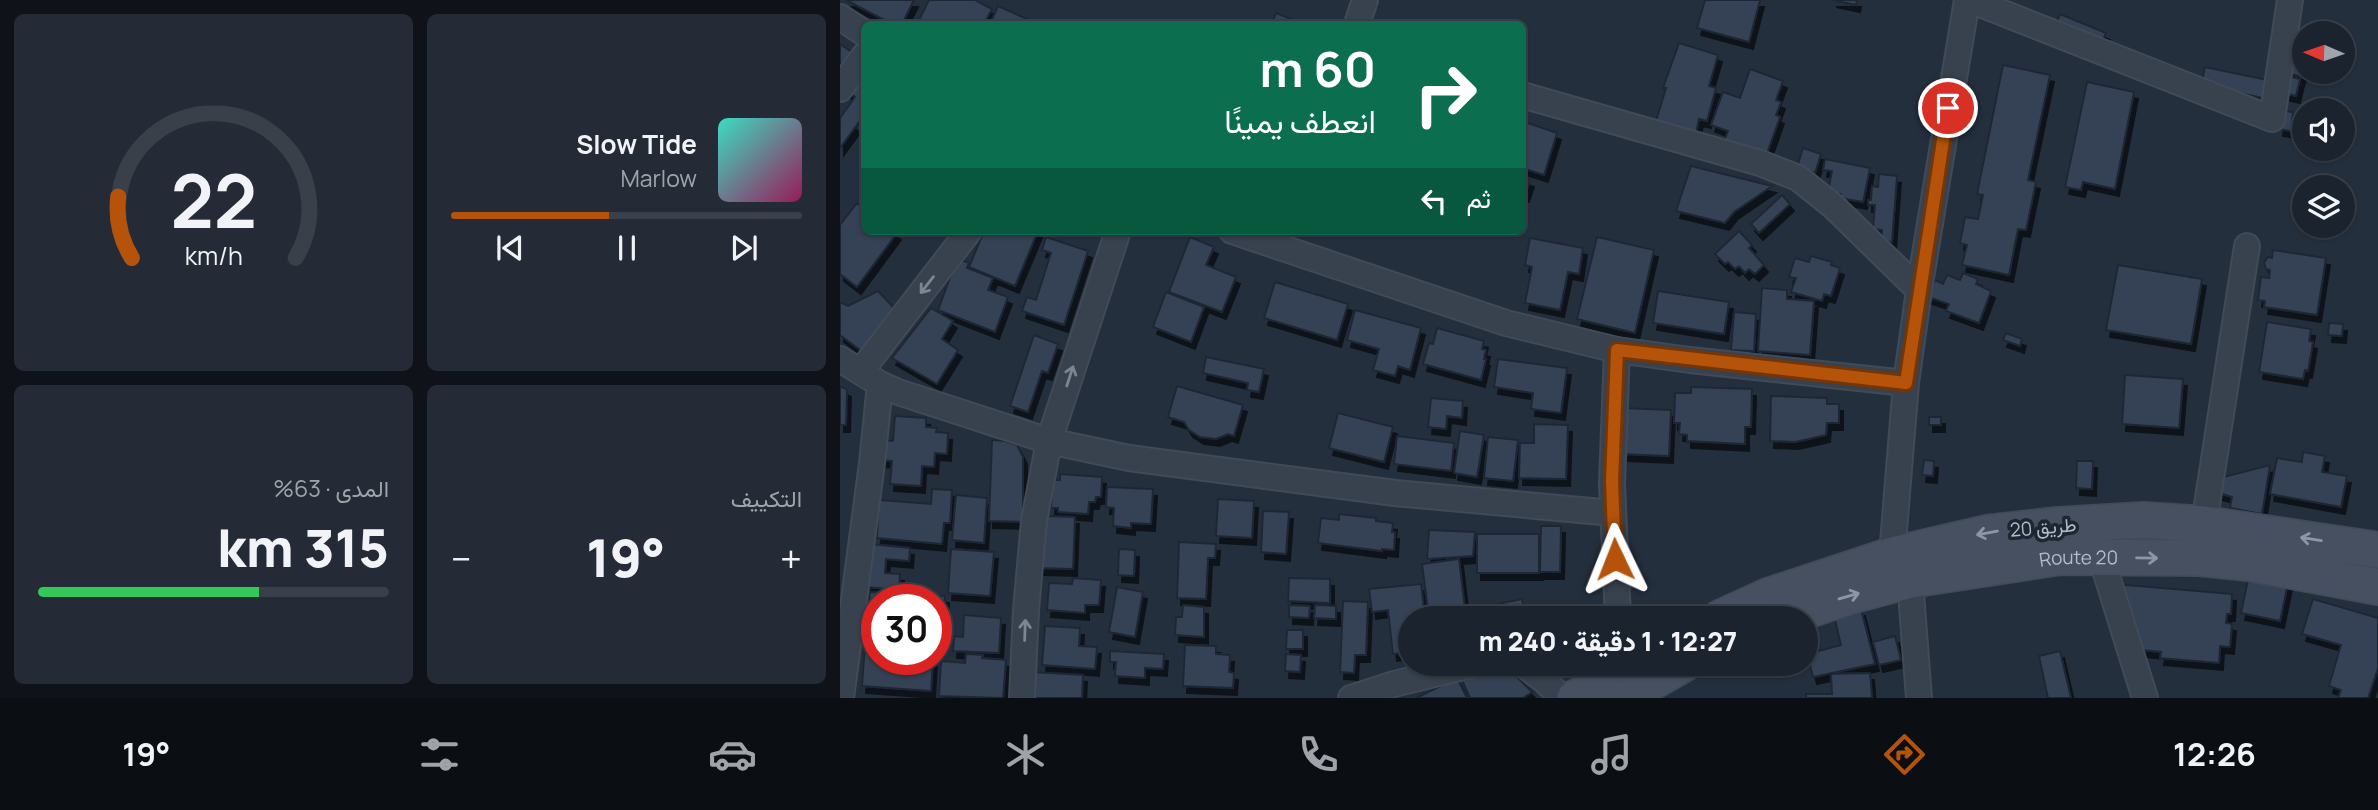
<!DOCTYPE html>
<html lang="ar">
<head>
<meta charset="utf-8">
<style>
	:root { --surface:#1b232e; --page:#242b36; --text:#f1f3f6; --muted:#a0a4aa; --line:#39404a; --accent:#b45309 }
	body { margin:0; font-family:Manrope,Vazirmatn,sans-serif; background:var(--page); color:var(--text); direction:rtl; height:100vh; display:flex; flex-direction:column; font-size:26px; white-space:nowrap }
	* { box-sizing:border-box; margin:0 }
	p { font-size:23px; color:var(--muted) }
	.icon { flex:none; width:38px; height:38px; fill:none; stroke:currentColor; stroke-width:2; stroke-linecap:round; stroke-linejoin:round }
	.map { position:relative; flex:1; overflow:hidden; direction:ltr }
	.panel { display:flex; flex-direction:column; gap:14px; padding:14px; background:#0f1319; width:840px }
	.panel>* { flex:none }
	.hud { position:absolute; left:21px; top:21px; width:665px; height:214px; border-radius:10px; box-shadow:0 2px 5px #0004,0 0 0 2px var(--line); direction:rtl; background:#0b6e4f; color:#fff; overflow:hidden }
	.needle { width:46px; rotate:272deg }
	.buttons { position:absolute; left:1452px; top:21px; display:grid; gap:14px }
	.buttons a { display:grid; place-items:center; width:63px; height:63px; border-radius:50%; background:var(--surface); box-shadow:0 2px 5px #0004,0 0 0 2px var(--line); font-size:35px }
	.speed { position:absolute; left:21px; top:584px; display:flex; gap:14px; font-size:35px; font-weight:700; text-align:center }
	.speed>* { display:grid; place-content:center; width:91px; height:91px; border-radius:50%; background:var(--surface); box-shadow:0 2px 5px #0004,0 0 0 2px var(--line); line-height:1 }
	.speed .limit { border:10px solid #d22; background:#fff; color:#111 }
	.pin { position:absolute; display:grid; place-items:center; width:60px; height:60px; color:#fff; margin:-30px; border:4px solid #fff; border-radius:50%; box-shadow:0 2px 7px #0007 }
	.me { position:absolute; width:77px; margin:-38px; rotate:358deg; stroke-linejoin:round; filter:drop-shadow(0 0 5px #0008) }
	.turn { display:flex; align-items:center; gap:24px; height:147px; padding:0 35px; font-size:32px }
	.turn .icon { width:91px; height:91px; stroke-width:2.5 }
	.turn b { display:block; font-size:49px; line-height:60px }
	.then { display:flex; align-items:center; height:66px; padding:0 35px; background:#0003; gap:14px; font-size:26px }
	.big { font-size:52px; font-weight:800; line-height:1.1 }
	.panel .widget { flex:1; display:flex; flex-direction:column; justify-content:center; gap:10px; min-width:0; padding:0 24px; border-radius:10px; background:var(--page) }
	.panel .dial { align-items:center; gap:0 }
	.dial svg { height:182px; overflow:visible; fill:none; stroke:var(--line); stroke-width:7; stroke-linecap:round; text-anchor:middle }
	.dial text { fill:var(--text); stroke:none }
	.song { display:flex; align-items:center; gap:21px }
	.cover { width:84px; height:84px; border-radius:10px; background:linear-gradient(135deg,hsl(170 70% 55%),hsl(330 70% 35%)) }
	.played { height:7px; border-radius:4px; background:linear-gradient(90deg,var(--accent) 45%,var(--line) 45%) }
	.keys { display:flex; justify-content:space-around; direction:ltr }
	.heat { display:flex; justify-content:space-between; align-items:center; font-size:38px; direction:ltr }
	.charge { height:10px; border-radius:5px; background:linear-gradient(90deg,#34c759 63%,var(--line) 0) }
	.panel .tiles { flex:1; display:grid; gap:14px; grid-template-columns:repeat(2,1fr) }
	.trip { position:absolute; left:558px; top:606px; width:420px; height:70px; border-radius:35px; background:var(--surface); box-shadow:0 2px 5px #0004,0 0 0 2px var(--line); font-weight:800; line-height:70px; text-align:center; direction:rtl }
	.tabs { display:flex; height:112px; justify-content:space-around; align-items:center; background:#0b0e12; color:var(--muted) }
	.tabs .icon { width:49px; height:49px }
	.tabs .current { color:var(--accent) }
	.tabs b { font-size:32px; color:var(--text) }
	main { display:flex; flex:1; min-height:0 }
	.map>svg:first-child { display:block }
	.building { fill:#364354; stroke:#1f2835; stroke-width:2; filter:url(#shadow) }
	.lines { fill:none; stroke-linecap:round; stroke-linejoin:round }
	.street-casing { stroke:#414a57; stroke-width:28 }
	.secondary-casing { stroke:#414a57; stroke-width:38 }
	.street { stroke:#38414e; stroke-width:24 }
	.secondary { stroke:#465061; stroke-width:35 }
	.oneway { stroke:#7c8592 }
	.oneway2 { stroke:#8e96a5 }
	.route-casing { stroke:#753606; stroke-width:18 }
	.route { stroke:#b45309; stroke-width:12 }
	.labels { text-anchor:middle; dominant-baseline:central; stroke-width:7; stroke-linejoin:round; paint-order:stroke }
	.street-label { font-size:19px; fill:#b4bcc9; stroke:#1d2633 }
</style>
</head>
<body>
<main>
<div class="map">
<svg width="1538" height="698" viewBox="0 0 1538 698">
	<defs>
		<filter id="shadow"><feDropShadow dx="4" dy="7" stdDeviation="0" flood-color="#0009"/></filter>
	</defs>
	<rect width="100%" height="100%" fill="#242f3e"/>
	<!-- building -->
	<path class="building" d="M6,0H74L62,24H52Z
		M89,0H135L152,9L144,24H77Z
		M865,0H920L909,42L857,28Z
		M992,0H1017L1016,5Z
		M158,6L198,24H150Z
		M436,13L461,23V24H432Z
		M1220,14L1266,33L1260,46L1215,27Z
		M839,43L878,55L869,86L876,88L867,121L859,119L856,133L816,121L826,88H823Z
		M0,44L13,53L0,74Z
		M1455,45L1465,47V61L1461,77L1448,73Z
		M1163,65L1210,75L1188,180L1196,182L1186,230L1178,229L1169,275L1122,265L1127,245L1120,243L1125,217L1138,219L1143,195L1137,194Z
		M1365,67L1432,81L1428,99L1361,85Z
		M910,69L943,81L936,100L941,102L936,115L940,117L926,156L884,141L888,131L871,125L883,92L900,98Z
		M16,73L24,79V115L0,148V118L15,97L4,89Z
		M1447,76L1460,79L1456,96L1443,93Z
		M1247,82L1294,92L1275,189L1243,182L1241,190L1225,187Z
		M1441,111L1453,112L1451,131L1439,129Z
		M24,119V134L17,128Z
		M682,121L717,133L704,175L682,168Z
		M963,148L981,154L975,173L957,167Z
		M985,159L1030,168L1023,202L1001,198V194L988,192L992,171L983,170Z
		M851,166L932,186L894,212L885,223L836,211Z
		M1039,174L1057,176L1052,242L1042,241V230L1033,229L1035,205H1028V200H1031L1032,186L1038,187Z
		M682,177L690,180L685,195H682Z
		M942,195L950,204L919,233L911,224Z
		M17,203L24,209V231H54L57,233L17,287L0,274V225Z
		M144,231H198L175,286L129,267Z
		M899,231L912,245L909,248L924,265L915,274L909,269L905,273L899,266L895,269L888,262L885,264L875,254Z
		M206,237L248,251L224,325L182,311L187,297L196,300L211,253L202,250Z
		M350,237L374,247L366,265L396,277L382,312L329,292Z
		M757,237L814,250L795,333L737,319Z
		M690,238L743,248L739,274L728,272L720,310L685,303L692,267L685,265Z
		M1433,250L1486,258L1477,315L1424,307L1425,301L1418,300L1421,277L1429,278L1430,270L1426,269L1424,263L1428,257L1432,258Z
		M971,256L992,262L991,265L1000,268L991,296L984,294L982,301L951,292L956,278L949,277L955,258L969,262Z
		M117,259L129,263L127,268L153,278L148,290L168,297L155,332L98,310Z
		M1278,265L1362,279L1351,344L1266,330Z
		M1123,273L1138,279L1136,284L1151,291L1139,323L1106,311L1109,304L1088,297L1095,280L1103,284L1107,275L1120,280Z
		M435,282L508,304L497,340L424,318Z
		M922,288L947,290V299L974,301L970,355L918,351Z
		M38,291L55,309L24,353L0,335V302L8,306Z
		M818,291L889,302L884,334L813,323Z
		M326,292L364,307L351,342L313,327Z
		M91,308L113,321L102,339L118,350L97,384L52,358Z
		M515,310L581,328L570,370L558,366L555,376L533,370L539,349L507,340Z
		M894,312L916,314L914,351L891,350Z
		M1427,322L1471,329L1469,341L1473,342L1468,371L1465,370L1463,379L1419,372Z
		M1489,323L1503,324L1502,336L1488,335Z
		M597,328L644,341L642,349L646,350L644,359H646L641,380L583,364L589,343L593,344Z
		M1166,333L1182,339L1180,346L1163,340Z
		M194,335L218,344L208,373L202,371L188,412L170,406Z
		M366,357L424,369L419,392L407,390L408,383L363,373Z
		M658,359L727,368L721,413L691,409L693,393L654,387Z
		M1285,375L1343,379L1339,428L1282,424Z
		M0,386L7,390L6,425H0Z
		M337,386L403,405L394,436L388,434L376,439L360,437L349,430L344,422L328,417Z
		M851,387L912,389L911,427H905V444L847,441V435L839,434L840,423H834L835,393H851Z
		M931,396L987,398V404H999V423H987L986,435L955,442L930,441Z
		M591,398L623,401L622,418L607,416L606,429L588,427Z
		M783,408L831,410L829,456L781,454Z
		M498,413L553,427L544,462L489,448Z
		M55,416L86,418V427L97,428L96,432L108,433L107,454L95,453L94,467L82,466L81,486L50,484L52,461L40,460L42,440L53,441Z
		M1089,417H1101V425H1089Z
		M694,424L728,425L726,479L679,478L680,443H694Z
		M620,431L644,435L637,477L614,473Z
		M557,436L614,443L611,471L554,464Z
		M648,437L678,440L673,481L644,478Z
		M152,440L165,441L177,445L183,457V522L149,521Z
		M1463,452L1485,456L1482,472L1507,476L1501,507L1430,494L1437,458L1462,462Z
		M1084,460L1094,461L1093,476L1082,475Z
		M1237,461H1253L1252,489L1236,488Z
		M1430,465L1422,514L1390,508L1392,497L1375,492L1376,479Z
		M220,474L262,477L261,497H256L255,502H249L248,514L218,512V508H211L213,480H220Z
		M267,487L313,489L311,524L291,523V528L273,526L274,508L266,507Z
		M92,489L112,490L110,523H104L102,544L37,538L39,500L91,504Z
		M116,495L147,498L144,543L112,540Z
		M378,499L414,501L412,538L376,536Z
		M423,511L449,512L446,554L421,552Z
		M499,514L536,518V521L553,523L552,532H555L554,550L542,549V551L478,543L481,518L499,520Z
		M202,516L235,517L233,569L198,568Z
		M701,526H721L720,572H700Z
		M589,530L635,532L633,556L587,559Z
		M637,534H699V573H637Z
		M339,542L376,544L375,558H368L366,599L337,598Z
		M30,544L70,548L69,561L46,559L45,573L60,574L59,590L27,587Z
		M111,549L154,552L150,596L108,593Z
		M279,549L295,550L294,576L278,575Z
		M619,559L626,618H589L582,564Z
		M1409,575L1448,583L1440,621L1401,613Z
		M233,578L261,580L259,605H245V613L207,610L209,583L232,584Z
		M449,578L490,579V603L448,601Z
		M581,584L585,618H570V652L553,654L548,610L532,612L529,589Z
		M1286,585L1392,594L1391,614H1387L1386,623L1392,624L1390,647L1380,646L1379,663L1320,658L1321,652L1301,650L1281,586Z
		M277,587L303,592L295,637L269,632Z
		M30,592L63,594V600H37V639L26,638Z
		M68,594L105,596L101,649L96,648V600H67Z
		M682,599L686,618H640L638,608Z
		M1473,599L1538,618V668L1528,698H1498L1501,690L1489,686L1501,645L1462,634Z
		M503,601L528,602L526,655H515L514,673L500,672Z
		M343,605L364,607V637L335,635L336,617H342Z
		M449,605L470,606L469,618L449,617Z
		M475,605L496,606V619L474,618Z
		M1021,609L1035,664L973,677L967,654L1001,645L994,616Z
		M124,615L161,618L159,653L113,651L114,636L123,637Z
		M205,626L240,628L239,646L257,647L255,669L202,665Z
		M447,630H463V649H446Z
		M1055,636L1061,660L1039,665L1033,642Z
		M25,644L37,645V660L67,662V660H93L91,691L22,686Z
		M345,645L376,646V654L390,655L389,672L394,673L393,688L343,686Z
		M270,651L324,654L323,669L305,668V678L275,676L276,662H270Z
		M1220,651L1231,698H1208L1199,656Z
		M126,654L143,655L142,658L166,660L163,698L99,696L101,661L125,663Z
		M446,654L461,655L460,672L445,671Z
		M655,671L676,676L692,692L683,698H630L622,680Z
		M191,672L243,675L242,698H192Z
		M1030,673L1032,698H966V694H992L991,674Z
		M617,678L627,698H579L578,697Z"/>
	<g class="lines">
		<defs>
			<path id="street" d="M1130,0L1432,119L1450,0
				M0,17L24,33
				M517,24L525,0
				M0,89L24,56
				M682,95L920,163L958,178L993,206L1079,290
				M392,231L666,323L777,350L850,360L1066,383
				M777,350L772,483L778,618
				M0,359L40,384L58,392L209,441L289,458L555,493L773,513
				M21,371L129,231
				M1364,524L1407,246
				M1052,555L1066,383L1079,290L1127,0
				M1261,557L1305,698
				M1070,580L1079,698
				M681,663L704,680L722,698
				M1,698L32,463L40,384
				M182,698L186,610L194,521L209,441L278,231
				M511,698L554,684L640,663"/>
			<g id="secondary">
				<path d="M880,618L928,596L1052,555L1147,533L1218,525L1304,520L1364,524L1538,550"/>
				<path id="s1" d="M945,618L1007,597L1070,580L1220,557L1359,558L1409,563L1538,587"/>
				<path d="M735,698L795,663"/>
				<path d="M785,698L845,663"/>
			</g>
		</defs>
		<!-- street casing -->
		<use href="#street" class="street-casing"/>
		<!-- secondary casing -->
		<use href="#secondary" class="secondary-casing"/>
		<!-- street -->
		<use href="#street" class="street"/>
		<!-- secondary -->
		<use href="#secondary" class="secondary"/>
	</g>
	<!-- one-way arrows -->
	<defs><path id="oneway-shaft" d="M-6 0H5M1.5-3L5.5 0L1.5 3" fill="none" stroke-width="1.6" stroke-linecap="round" stroke-linejoin="round" transform="scale(1.75)"/></defs>
	<g class="oneway">
		<use href="#oneway-shaft" transform="translate(87 285) rotate(128)"/>
		<use href="#oneway-shaft" transform="translate(230 376) rotate(-72)"/>
		<use href="#oneway-shaft" transform="translate(185 630) rotate(-88)"/>
	</g>
	<g class="oneway2">
		<use href="#oneway-shaft" transform="translate(1147 533) rotate(170)"/>
		<use href="#oneway-shaft" transform="translate(1471 539) rotate(-171)"/>
		<use href="#oneway-shaft" transform="translate(1307 558) rotate(1)"/>
		<use href="#oneway-shaft" transform="translate(1009 596) rotate(-16)"/>
	</g>
	<g class="lines">
		<defs>
			<path id="route" d="M775,559L772,482L777,350L1066,383L1108,108"/>
		</defs>
		<!-- route casing -->
		<use href="#route" class="route-casing"/>
		<!-- route -->
		<use href="#route" class="route"/>
	</g>
	<g class="labels">
		<!-- street labels -->
		<g class="street-label">
			<text transform="translate(1203 527) rotate(-5)">طريق 20</text>
			<text stroke="none"><textPath href="#s1" startOffset="301">Route 20</textPath></text>
		</g>
	</g>
</svg>
<div class="buttons">
<a><svg class="needle" viewBox="-14 -14 28 28"><path d="M0-13l5 13h-10z" fill="#e53935"/><path d="M0 13l5-13h-10z" fill="#a0a4aa"/></svg></a>
<a><svg class="icon" aria-label="sound" viewBox="0 0 24 24"><path d="M4 9h4l5-4v14l-5-4H4zM17 9q2 3 0 6"/></svg></a>
<a><svg class="icon" aria-label="layers" viewBox="0 0 24 24"><path d="M12 4l9 5-9 5-9-5zM3 14l9 5 9-5"/></svg></a>
</div>
<div class="speed"><div class="limit">30</div></div>
<div class="pin" style="left:1108px;top:108px;background:#d93025"><svg class="icon" aria-label="arrive" viewBox="0 0 24 24"><path d="M6 21V4h12l-3 4 3 4H6"/></svg></div>
<svg class="me" style="left:775px;top:559px" viewBox="-20 -20 40 40"><path d="M0-17L14 15 0 8-14 15z" fill="#b45309" stroke="#fff" stroke-width="4"/></svg>
<div class="trip">12:27 · 1 دقيقة · 240 m</div>
<div class="hud">
<div class="turn"><svg class="icon" aria-label="right" viewBox="0 0 24 24"><path d="M7 20v-9h11M14 6l5 5-5 5"/></svg><div><b>60 m</b>انعطف يمينًا</div></div>
<div class="then">ثم<svg class="icon" aria-label="left" viewBox="0 0 24 24"><path d="M17 20v-9H6M10 6l-5 5 5 5"/></svg></div>
</div>
</div>
<section class="panel">
<div class="tiles">
<div class="widget">
<div class="song"><i class="cover"></i><div><b>Slow Tide</b><p>Marlow</p></div></div>
<div class="played"></div>
<div class="keys"><svg class="icon" aria-label="previous" viewBox="0 0 24 24"><path d="M18 5L8 12l10 7zM5 5v14"/></svg><svg class="icon" aria-label="pause" viewBox="0 0 24 24"><path d="M8 5v14M16 5v14"/></svg><svg class="icon" aria-label="next" viewBox="0 0 24 24"><path d="M6 5l10 7-10 7zM19 5v14"/></svg></div>
</div>
<div class="widget dial"><svg viewBox="0 0 100 80">
<path d="M14 69A42 42 0 1 1 86 69"/>
<path d="M14 69A42 42 0 0 1 8 42" stroke="#b45309"/>
<text x="50" y="56" font-size="32" font-weight="700">22</text>
<text x="50" y="72" font-size="11">km/h</text>
</svg></div>
<div class="widget"><p>التكييف</p>
<div class="heat"><a>−</a><b class="big">19°</b><a>+</a></div>
</div>
<div class="widget"><p>المدى · 63%</p><b class="big">315 km</b><div class="charge"></div></div>
</div>
</section>
</main>
<nav class="tabs">
<b>12:26</b>
<svg class="icon current" aria-label="directions" viewBox="0 0 24 24"><path d="M12 3l9 9-9 9-9-9zM9 14v-3h6M13 9l2 2-2 2"/></svg>
<svg class="icon" aria-label="music" viewBox="0 0 24 24"><path d="M9 18V5l10-2v13"/><circle cx="6" cy="18" r="3"/><circle cx="16" cy="16" r="3"/></svg>
<svg class="icon" aria-label="phone" viewBox="0 0 24 24"><path d="M5 4h4l2 5-3 2q2 4 5 5l2-3 5 2v4C11 20 4 13 5 4z"/></svg>
<svg class="icon" aria-label="climate" viewBox="0 0 24 24"><path d="M12 3v18M4 7l16 10M4 17L20 7"/></svg>
<svg class="icon" aria-label="car" viewBox="0 0 24 24"><path d="M5 17H2v-5l4-1 3-4h7l3 4 3 1v5h-3M9 17h6M6 11h13"/><circle cx="7" cy="17" r="2"/><circle cx="17" cy="17" r="2"/></svg>
<svg class="icon" aria-label="filters" viewBox="0 0 24 24"><path d="M4 7h16M4 17h16"/><circle cx="9" cy="7" r="2"/><circle cx="15" cy="17" r="2"/></svg>
<b>19°</b>
</nav>
</body>
</html>
